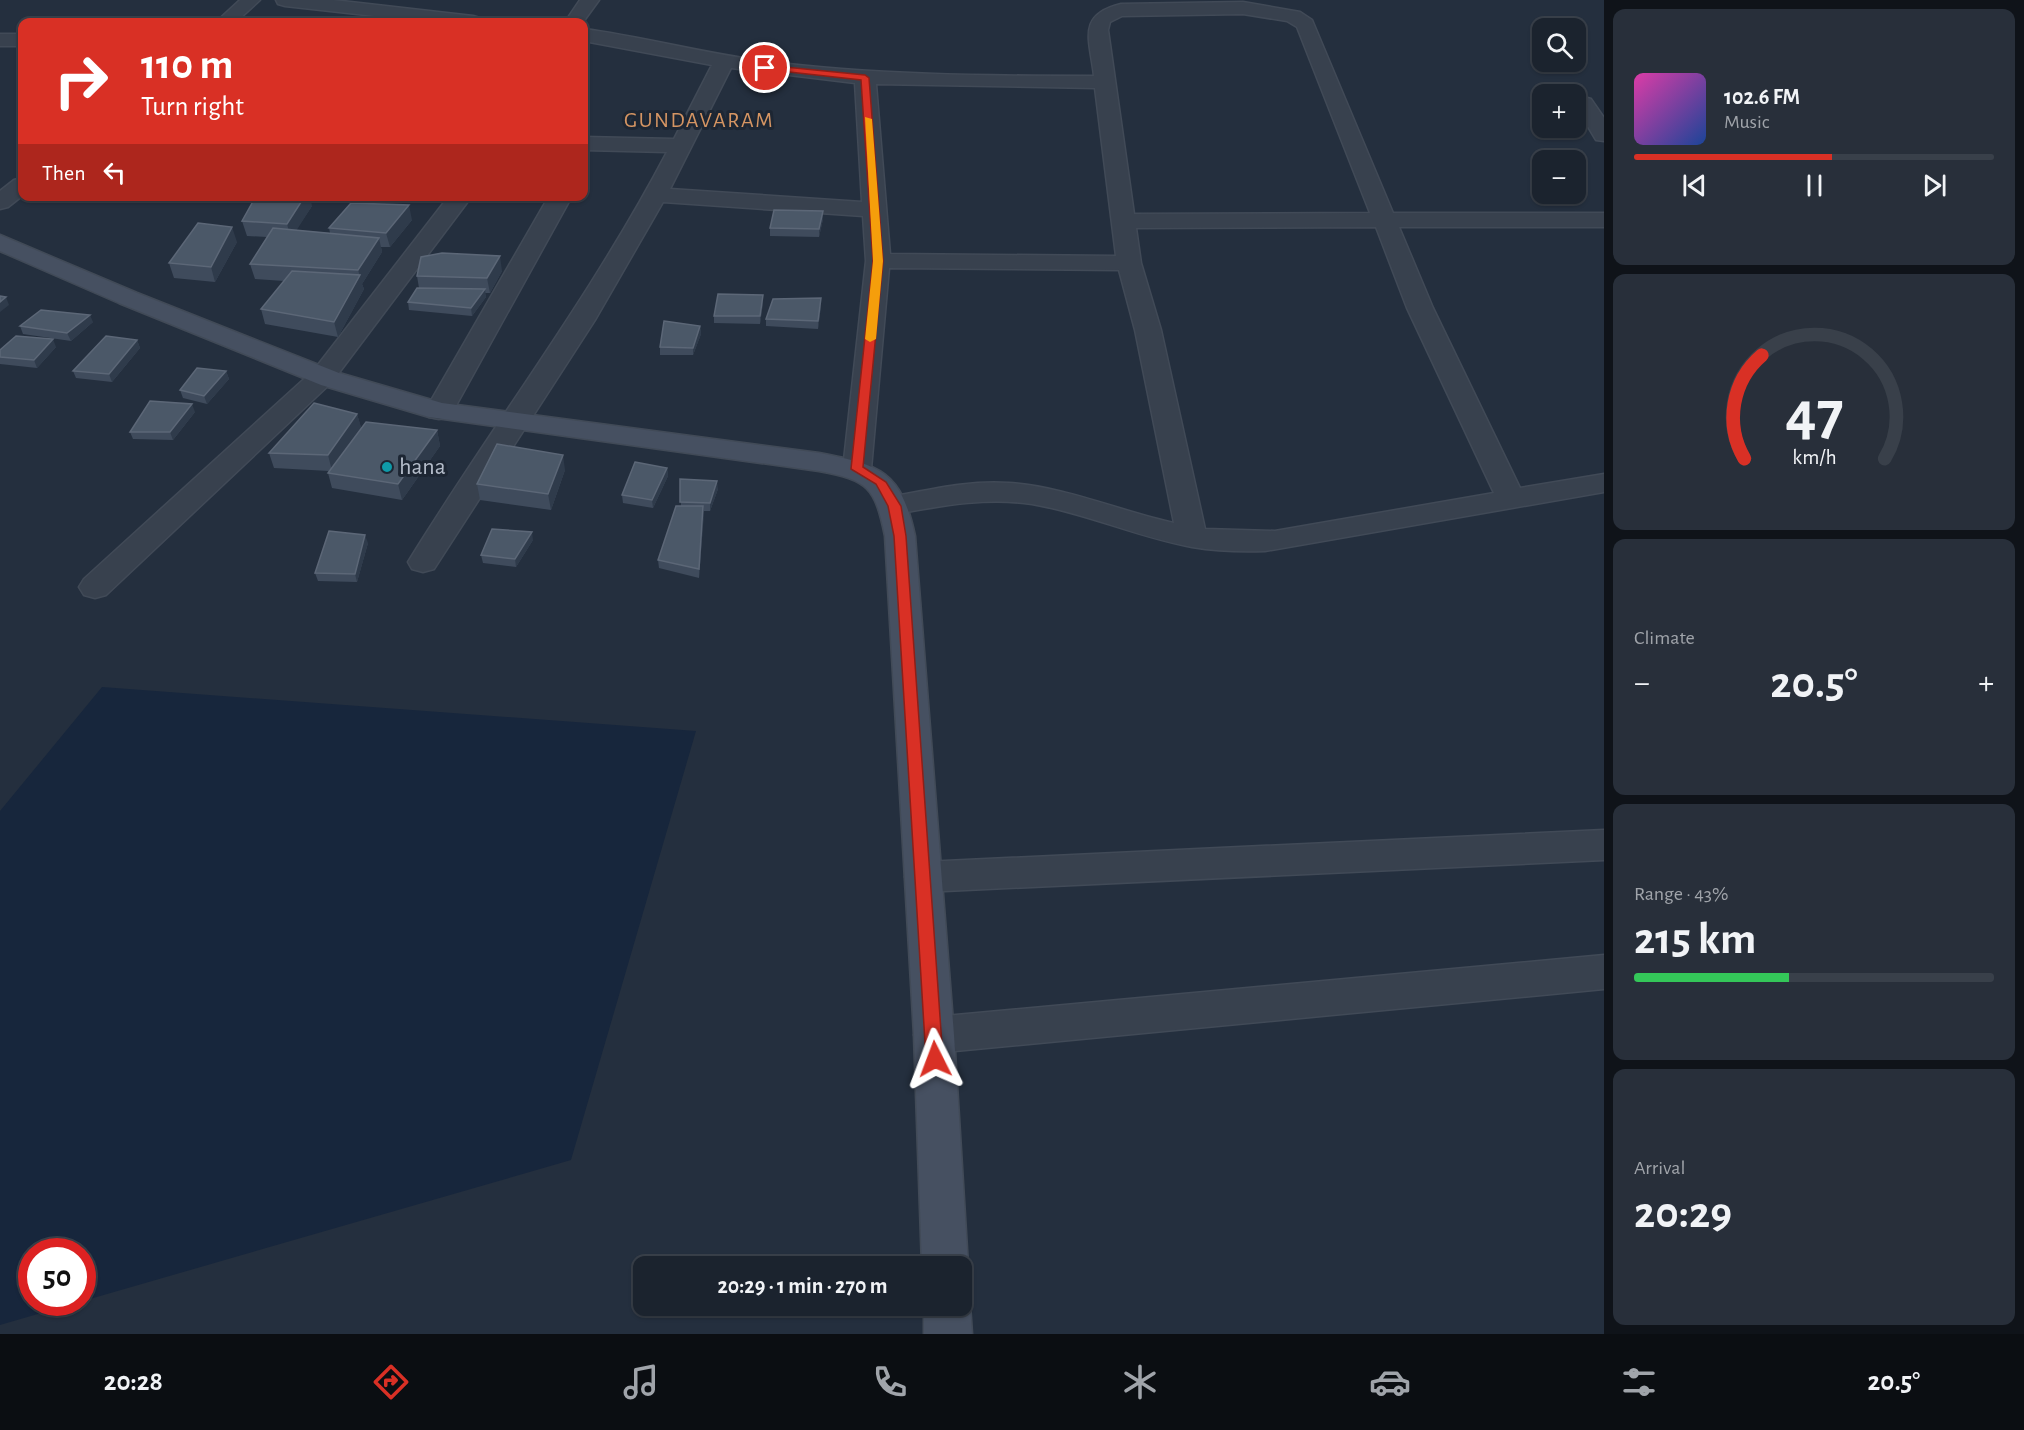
<!DOCTYPE html>
<html lang="en">
<head>
<meta charset="utf-8">
<style>
	:root { --surface:#1b232e; --page:#282f3a; --text:#f1f3f6; --muted:#a0a4aa; --line:#39404a; --accent:#d93025 }
	body { margin:0; font-family:"Alegreya Sans",sans-serif; background:var(--page); color:var(--text); height:100vh; display:flex; flex-direction:column; font-size:22px; white-space:nowrap }
	* { box-sizing:border-box; margin:0 }
	p { font-size:20px; color:var(--muted) }
	.icon { flex:none; width:33px; height:33px; fill:none; stroke:currentColor; stroke-width:2; stroke-linecap:round; stroke-linejoin:round }
	.map { position:relative; flex:1; overflow:hidden }
	.panel { display:flex; flex-direction:column; gap:9px; padding:9px; background:#0f1319; width:420px }
	.panel>* { flex:none }
	.guide { position:absolute; left:18px; top:18px; width:570px; height:183px; border-radius:12px; box-shadow:0 2px 4px #0004,0 0 0 2px var(--line); background:#d93025; color:#fff; overflow:hidden }
	.fabs { position:absolute; left:1532px; top:18px; display:grid; gap:12px }
	.fabs a { display:grid; place-items:center; width:54px; height:54px; border-radius:12px; background:var(--surface); box-shadow:0 2px 4px #0004,0 0 0 2px var(--line); font-size:30px }
	.speed { position:absolute; left:18px; top:1238px; display:flex; gap:12px; font-size:30px; font-weight:700; text-align:center }
	.speed>* { display:grid; place-content:center; width:78px; height:78px; border-radius:50%; background:var(--surface); box-shadow:0 2px 4px #0004,0 0 0 2px var(--line); line-height:1 }
	.speed .limit { border:9px solid #d22; background:#fff; color:#111 }
	.pin { position:absolute; display:grid; place-items:center; width:51px; height:51px; color:#fff; margin:-26px; border:3px solid #fff; border-radius:50%; box-shadow:0 2px 6px #0007 }
	.me { position:absolute; width:66px; margin:-33px; rotate:357deg; stroke-linejoin:round; filter:drop-shadow(0 0 4px #0008) }
	.turn { display:flex; align-items:center; gap:21px; height:126px; padding:0 24px; font-size:27px }
	.turn .icon { width:78px; height:78px; stroke-width:2.5 }
	.turn b { display:block; font-size:42px; line-height:51px }
	.then { display:flex; align-items:center; height:57px; padding:0 24px; background:#0003; gap:12px; font-size:22px }
	.big { font-size:45px; font-weight:700; line-height:1.1 }
	.panel .card { flex:1; display:flex; flex-direction:column; justify-content:center; gap:9px; min-width:0; padding:0 21px; border-radius:12px; background:var(--page) }
	.panel .dial { align-items:center; gap:0 }
	.dial svg { height:156px; overflow:visible; fill:none; stroke:var(--line); stroke-width:7; stroke-linecap:round; text-anchor:middle }
	.dial text { fill:var(--text); stroke:none }
	.song { display:flex; align-items:center; gap:18px }
	.cover { width:72px; height:72px; border-radius:9px; background:linear-gradient(135deg,hsl(320 70% 55%),hsl(220 70% 35%)) }
	.played { height:6px; border-radius:3px; background:linear-gradient(90deg,var(--accent) 55%,var(--line) 55%) }
	.keys { display:flex; justify-content:space-around; direction:ltr }
	.heat { display:flex; justify-content:space-between; align-items:center; font-size:33px; direction:ltr }
	.charge { height:9px; border-radius:4px; background:linear-gradient(90deg,#34c759 43%,var(--line) 0) }
	.trip { position:absolute; left:633px; top:1256px; width:339px; height:60px; border-radius:12px; background:var(--surface); box-shadow:0 2px 4px #0004,0 0 0 2px var(--line); font-weight:700; line-height:60px; text-align:center }
	.tabs { display:flex; height:96px; justify-content:space-around; align-items:center; background:#0b0e12; color:var(--muted) }
	.tabs .icon { width:42px; height:42px }
	.tabs .on { color:var(--accent) }
	.tabs b { font-size:27px; color:var(--text) }
	main { display:flex; flex:1; min-height:0 }
	.map>svg:first-child { display:block }
	.water { fill:#17263c }
	.lines { fill:none; stroke-linecap:round; stroke-linejoin:round }
	.minor-casing { stroke:#414a57; stroke-width:3 }
	.secondary-casing { stroke:#414a57; stroke-width:3 }
	.minor { fill:#38414e; fill-rule:evenodd }
	.secondary { fill:#465061; fill-rule:evenodd }
	.wall { fill:#3f4b5c }
	.shaded-wall { fill:#2f3b4b }
	.building { fill:#4b5868; stroke:#5c6777; stroke-width:1.5 }
	.route { fill:#d93025; stroke:#8d1f18; stroke-width:1.5 }
	.slow { fill:#f59e0b }
	.culture-dot { fill:#0f9aa8; stroke:#1d2633; stroke-width:2 }
	.labels { text-anchor:middle; dominant-baseline:central; stroke-width:6; stroke-linejoin:round; paint-order:stroke }
	.far-quarter-label { font-size:22px; letter-spacing:1.5px; fill:#d59563; stroke:#1d2633 }
	.poi-label { font-size:24px; fill:#b4bcc9; stroke:#1d2633; text-anchor:start }
</style>
</head>
<body>
<main>
<div class="map">
<svg width="1604" height="1334" viewBox="0 0 1604 1334">
	<rect width="100%" height="100%" fill="#242f3e"/>
	<!-- water -->
	<path class="water" d="M102,687L696,731L571,1160L83,1301L82,1251H32V1302H79L0,1325V811Z"/>
	<g class="lines">
		<defs>
			<path id="minor" d="M240,0H260L236,22H216Z
				M276,0H333L473,16L480,18L483,22H429L285,6L278,4Z
				M580,0H599L583,22H565Z
				M1243,2L1300,12L1312,20L1393,213H1604V227H1399L1433,308L1520,488L1604,474V492L1265,551C1240,552 1216,551 1192,547C1137,537 1086,513 1032,504C985,497 941,506 895,514L885,512L880,505L885,498L895,496C933,489 971,480 1009,483C1066,487 1119,511 1174,523L1135,330L1119,270L889,268L871,469L867,475L857,478L847,475L843,469L866,261L863,216L663,202L595,320L434,569L423,572L412,569L408,562C493,424 591,297 667,152L584,150V137L674,139L712,65L584,41V29C644,37 702,53 763,61C873,75 983,76 1094,76C1090,40 1076,15 1121,4ZM1243,14L1287,21L1297,27L1370,213L1134,214L1108,30L1110,22L1122,16ZM731,68L855,83L862,202L670,189ZM876,84L1095,88L1116,256L890,254ZM1376,227L1407,308L1494,493L1275,531L1205,529L1161,330L1141,263L1136,228Z
				M0,34H22V46H0Z
				M1584,97L1591,99L1604,118V141L1596,140L1575,105L1577,99Z
				M22,178V196L8,207L0,209V191L14,180Z
				M449,196H472L332,382L106,595L95,598L84,595L79,587L84,579L314,370Z
				M549,196H572L453,411L449,417L439,419L429,417L425,411Z
				M1604,830V860L924,892L911,888L905,877L911,866L924,862Z
				M1604,955V989L934,1053L920,1048L914,1035L920,1022L934,1017Z"/>
			<path id="secondary" d="M0,235L137,293L339,373L442,403L819,453C881,465 901,471 915,536L954,1035L968,1266L962,1282V1266H922L914,1035L885,536C875,487 868,480 819,471L429,417L321,385L119,303L0,251Z
				M962,1288L970,1305L972,1334H924V1305H962Z"/>
		</defs>
		<!-- minor casing -->
		<use href="#minor" class="minor-casing"/>
		<!-- secondary casing -->
		<use href="#secondary" class="secondary-casing"/>
		<!-- minor -->
		<use href="#minor" class="minor"/>
		<!-- secondary -->
		<use href="#secondary" class="secondary"/>
	</g>
	<!-- wall -->
	<path class="wall" d="M374,196H440L435,203L375,200Z
		M312,206L296,230L330,233L329,228L412,220L390,247H381L382,252L362,284L364,289L338,337L265,324L261,309L284,281L255,279L250,264L267,237L247,236L242,221Z
		M823,211V219L819,237L770,236V228Z
		M237,242L215,282L174,278L169,263Z
		M502,271L490,293H485L486,297L472,316L409,310L408,302L419,288L417,276Z
		M763,303L760,324L714,323V316Z
		M821,306L818,329L766,326V319Z
		M93,322L71,341L23,334L20,326Z
		M700,326L701,334L693,355H660V347Z
		M137,340L140,348L112,382L76,378L73,371Z
		M56,347L37,368L0,364V350Z
		M226,371L229,379L207,404L183,398L180,390Z
		M195,412L173,440L133,439L130,432Z
		M357,414L361,428L437,430L440,446L402,500L332,488L328,473L329,471L274,468L269,453Z
		M667,468L668,476L653,508L623,503L622,495Z
		M565,470L551,510L480,500L477,484Z
		M680,479L718,489L710,511H704L699,578L659,568L658,560L681,506Z
		M533,540L516,567L483,563L481,555Z
		M368,543L357,582L318,581L315,573Z"/>
	<!-- shaded-wall -->
	<path class="shaded-wall" d="M305,196H310L312,206L291,239L287,224Z
		M434,196H440L435,203Z
		M409,205L412,220L390,247L386,233Z
		M823,211V219L819,237V229Z
		M232,227L237,242L215,282L211,267Z
		M379,238L382,252L362,284L364,289L338,337L334,322L360,276L358,270Z
		M500,256L502,271L490,293L487,278Z
		M485,289L486,297L472,316L471,308Z
		M763,295V303L760,324V316Z
		M6,297L9,305L0,312V302Z
		M821,298V306L818,329V321Z
		M90,315L93,322L71,341L67,333Z
		M700,326L701,334L693,355V348Z
		M53,339L56,347L37,368L34,360Z
		M137,340L140,348L112,382L109,374Z
		M226,371L229,379L207,404L204,396Z
		M192,404L195,412L173,440L170,432Z
		M357,414L362,430L332,471L328,455Z
		M437,430L440,446L402,500L398,484Z
		M563,455L565,470L551,510L548,494Z
		M667,468L668,476L653,508L652,500Z
		M717,481L718,489L710,511V503Z
		M703,506L704,514L699,578V569Z
		M532,532L533,540L516,567L515,559Z
		M365,535L368,543L357,582L355,574Z"/>
	<!-- building -->
	<path class="building" d="M256,196H305L287,224L242,221Z
		M351,203L409,205L386,233L329,228Z
		M774,210L823,211L819,229L770,228Z
		M198,223L232,227L211,267L169,263Z
		M273,228L379,238L358,270L250,264Z
		M442,253L500,256L487,278L417,276L421,257Z
		M292,271L360,275L334,322L261,309Z
		M417,288L485,289L471,308L408,302Z
		M718,294L763,295L760,316H714Z
		M0,296L6,297L0,302Z
		M821,298L818,321L766,319L773,299Z
		M41,310L90,315L67,333L20,326Z
		M664,321L700,326L693,348L660,347Z
		M16,336L53,339L34,360L0,357V350Z
		M106,336L137,340L109,374L73,371Z
		M197,368L226,371L204,396L180,390Z
		M150,401L192,404L170,432H130Z
		M314,403L357,414L328,455L269,453Z
		M366,422L437,430L398,484L328,473Z
		M497,444L563,455L548,494L477,484Z
		M635,462L667,468L652,500L622,495Z
		M680,479L717,481L710,503L680,502Z
		M676,506H703L699,569L658,560Z
		M492,529L532,532L515,559L481,555Z
		M329,531L365,535L355,574L315,573Z"/>
	<!-- route -->
	<path class="route" d="M765,65L865,75L869,78L883,261L863,467L886,482L901,506L906,536L943,1059L941,1064L935,1067L929,1064L926,1059L894,536L888,506L876,484L851,469L873,261L861,80L762,69V66Z"/>
	<!-- slow -->
	<path class="slow" d="M865,117L872,119L883,261L876,339L870,342L865,339L873,261Z"/>
	<!-- markers -->
	<circle class="culture-dot" cx="387" cy="467" r="6"/>
	<g class="labels">
		<!-- far-quarter labels -->
		<g class="far-quarter-label">
			<text x="699" y="120">GUNDAVARAM</text>
		</g>
		<!-- poi labels -->
		<g class="poi-label">
			<text x="399" y="467">hana</text>
		</g>
	</g>
</svg>
<div class="fabs">
<a><svg class="icon" aria-label="search" viewBox="0 0 24 24"><circle cx="10" cy="10" r="6"/><path d="M15 15l6 6"/></svg></a>
<a>+</a>
<a>−</a>
</div>
<div class="speed"><div class="limit">50</div></div>
<div class="pin" style="left:765px;top:68px;background:#d93025"><svg class="icon" aria-label="arrive" viewBox="0 0 24 24"><path d="M6 21V4h12l-3 4 3 4H6"/></svg></div>
<svg class="me" style="left:935px;top:1059px" viewBox="-20 -20 40 40"><path d="M0-17L14 15 0 8-14 15z" fill="#d93025" stroke="#fff" stroke-width="4"/></svg>
<div class="trip">20:29 · 1 min · 270 m</div>
<div class="guide">
<div class="turn"><svg class="icon" aria-label="right" viewBox="0 0 24 24"><path d="M7 20v-9h11M14 6l5 5-5 5"/></svg><div><b>110 m</b>Turn right</div></div>
<div class="then">Then<svg class="icon" aria-label="left" viewBox="0 0 24 24"><path d="M17 20v-9H6M10 6l-5 5 5 5"/></svg></div>
</div>
</div>
<section class="panel">
<div class="card">
<div class="song"><i class="cover"></i><div><b>102.6 FM</b><p>Music</p></div></div>
<div class="played"></div>
<div class="keys"><svg class="icon" aria-label="previous" viewBox="0 0 24 24"><path d="M18 5L8 12l10 7zM5 5v14"/></svg><svg class="icon" aria-label="pause" viewBox="0 0 24 24"><path d="M8 5v14M16 5v14"/></svg><svg class="icon" aria-label="next" viewBox="0 0 24 24"><path d="M6 5l10 7-10 7zM19 5v14"/></svg></div>
</div>
<div class="card dial"><svg viewBox="0 0 100 80">
<path d="M14 69A42 42 0 1 1 86 69"/>
<path d="M14 69A42 42 0 0 1 23 16" stroke="#d93025"/>
<text x="50" y="56" font-size="32" font-weight="700">47</text>
<text x="50" y="72" font-size="11">km/h</text>
</svg></div>
<div class="card"><p>Climate</p>
<div class="heat"><a>−</a><b class="big">20.5°</b><a>+</a></div>
</div>
<div class="card"><p>Range · 43%</p><b class="big">215 km</b><div class="charge"></div></div>
<div class="card"><p>Arrival</p><b class="big">20:29</b></div>
</section>
</main>
<nav class="tabs">
<b>20:28</b>
<svg class="icon on" aria-label="directions" viewBox="0 0 24 24"><path d="M12 3l9 9-9 9-9-9zM9 14v-3h6M13 9l2 2-2 2"/></svg>
<svg class="icon" aria-label="music" viewBox="0 0 24 24"><path d="M9 18V5l10-2v13"/><circle cx="6" cy="18" r="3"/><circle cx="16" cy="16" r="3"/></svg>
<svg class="icon" aria-label="phone" viewBox="0 0 24 24"><path d="M5 4h4l2 5-3 2q2 4 5 5l2-3 5 2v4C11 20 4 13 5 4z"/></svg>
<svg class="icon" aria-label="climate" viewBox="0 0 24 24"><path d="M12 3v18M4 7l16 10M4 17L20 7"/></svg>
<svg class="icon" aria-label="car" viewBox="0 0 24 24"><path d="M5 17H2v-5l4-1 3-4h7l3 4 3 1v5h-3M9 17h6M6 11h13"/><circle cx="7" cy="17" r="2"/><circle cx="17" cy="17" r="2"/></svg>
<svg class="icon" aria-label="filters" viewBox="0 0 24 24"><path d="M4 7h16M4 17h16"/><circle cx="9" cy="7" r="2"/><circle cx="15" cy="17" r="2"/></svg>
<b>20.5°</b>
</nav>
</body>
</html>
